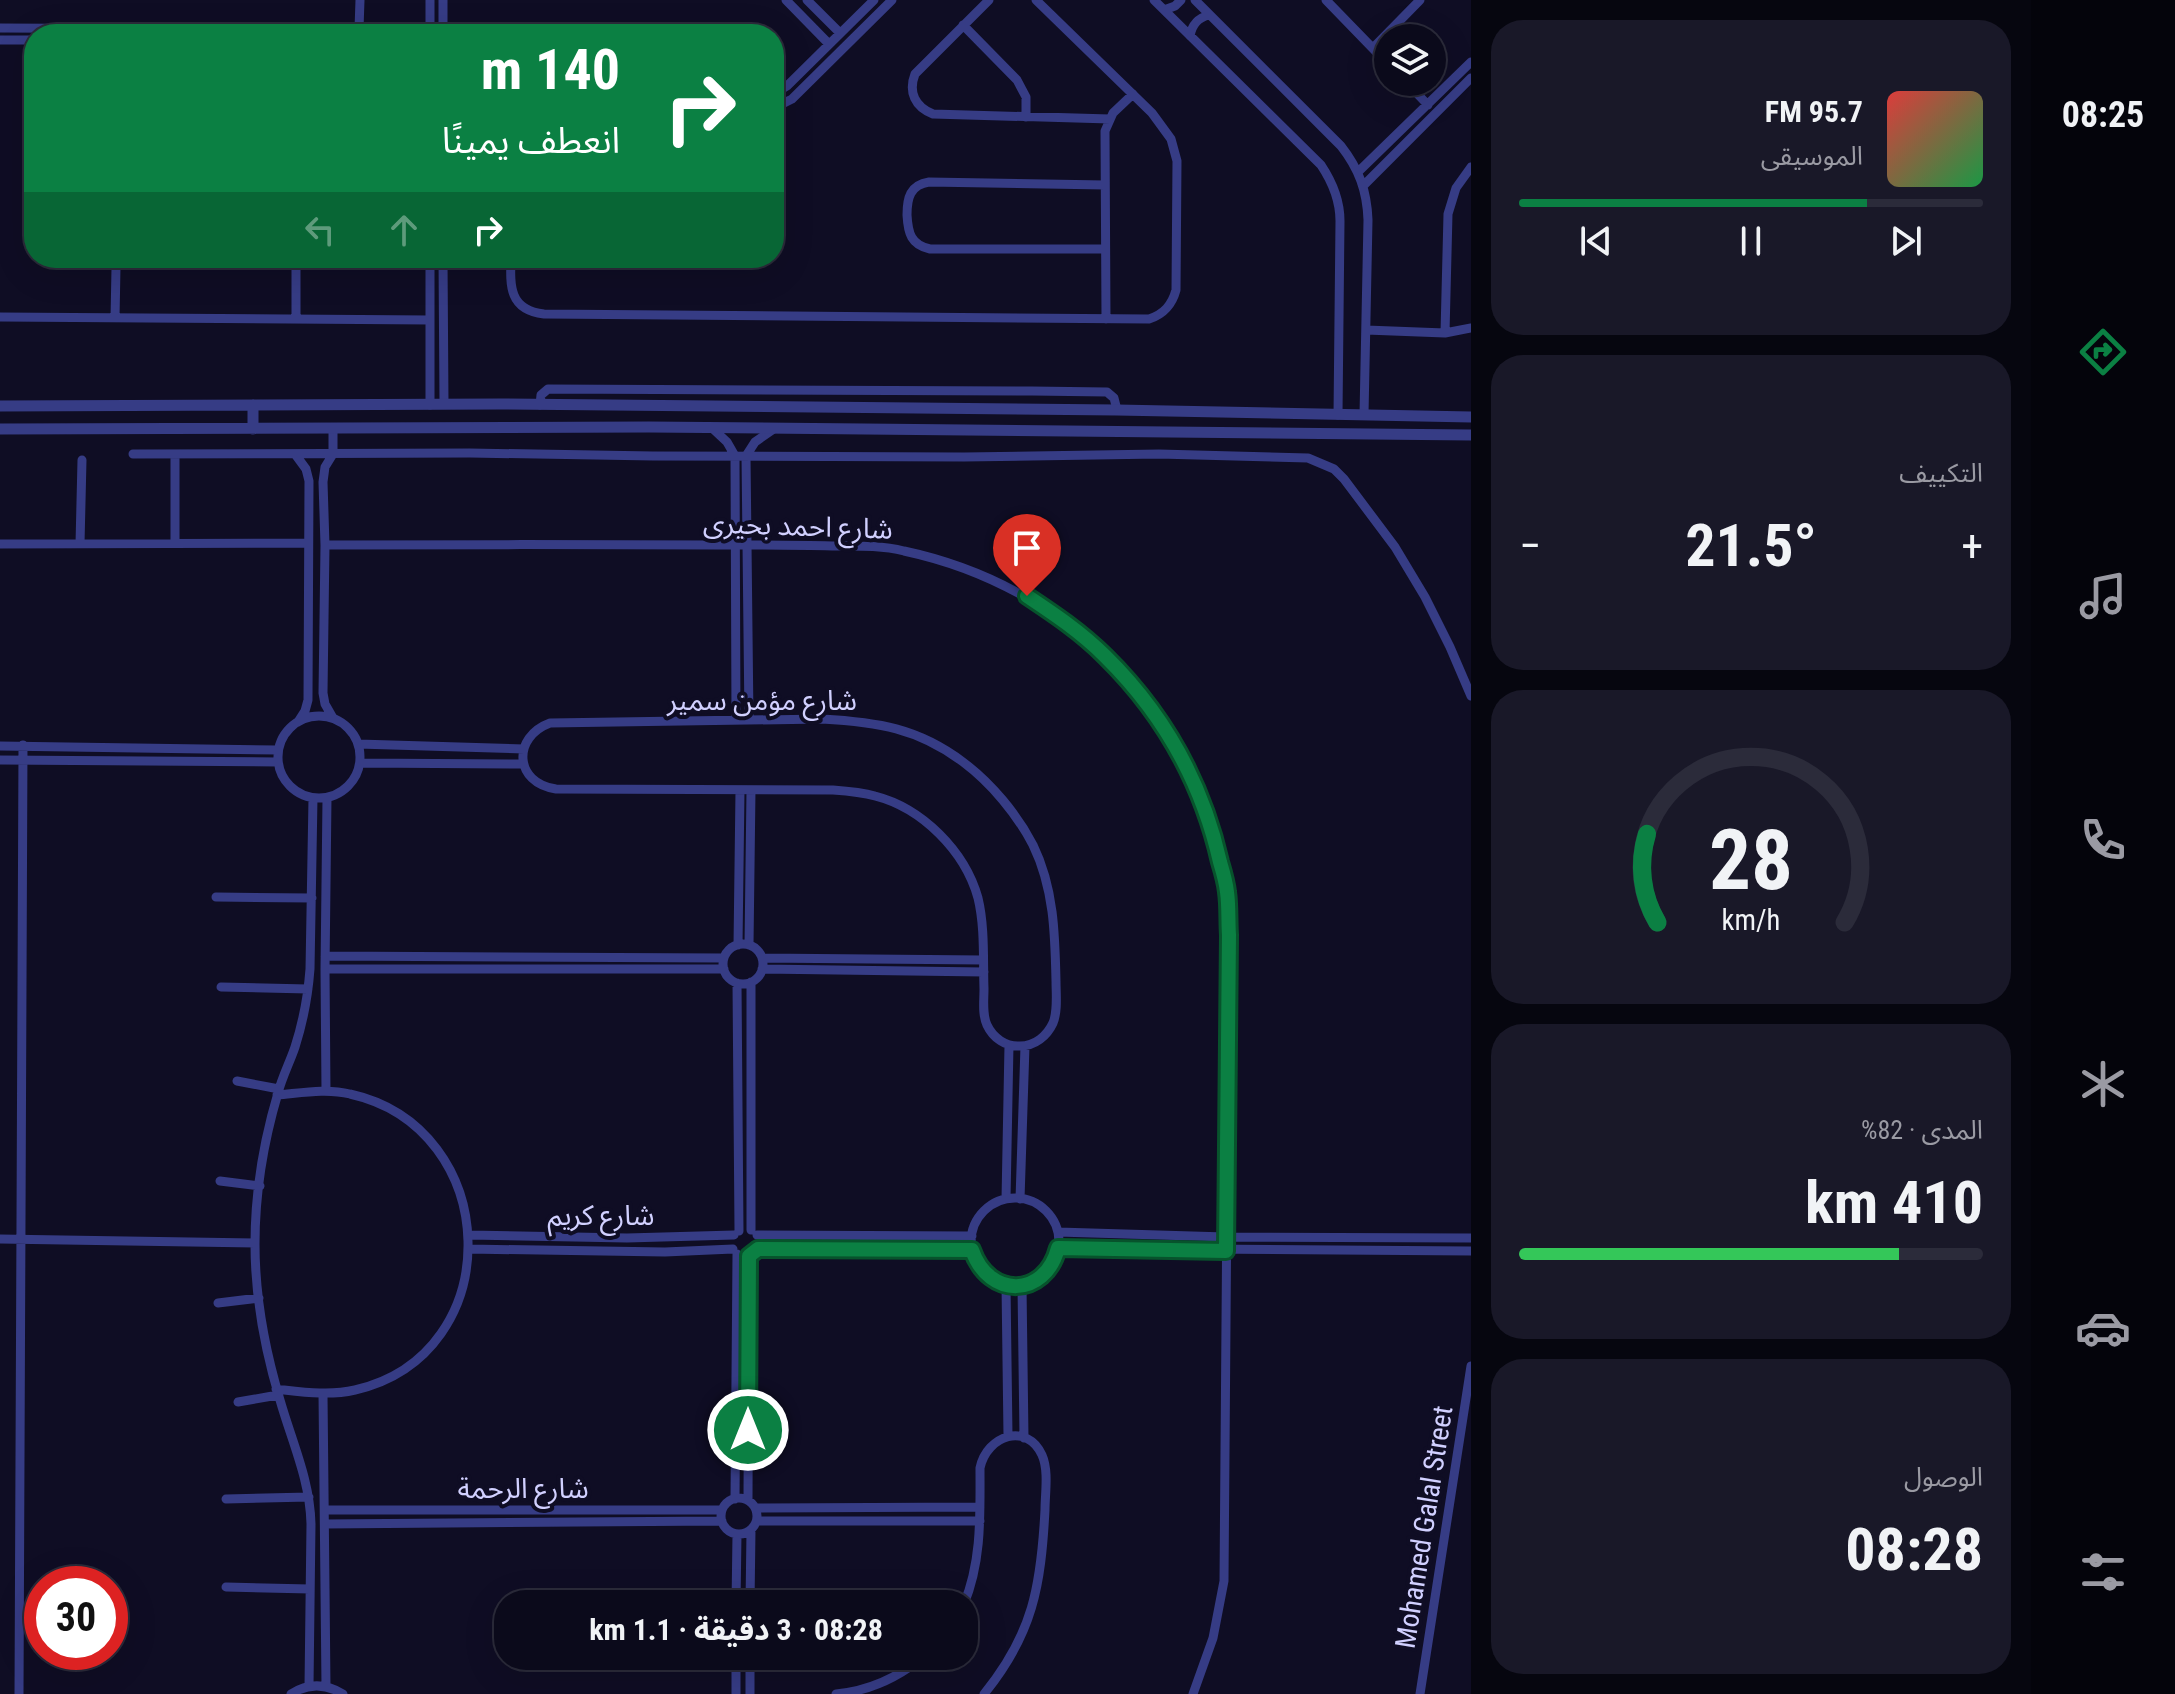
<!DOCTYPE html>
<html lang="ar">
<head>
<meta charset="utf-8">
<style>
	:root { --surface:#0b0a1b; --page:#191828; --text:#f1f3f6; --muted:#9a9aa3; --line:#2b2b3a; --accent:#0b8043 }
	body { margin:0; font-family:"Roboto Condensed","Noto Sans Arabic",sans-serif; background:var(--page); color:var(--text); direction:rtl; height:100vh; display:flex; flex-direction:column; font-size:30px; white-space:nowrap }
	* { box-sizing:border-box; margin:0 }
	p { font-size:26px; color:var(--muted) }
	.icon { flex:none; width:44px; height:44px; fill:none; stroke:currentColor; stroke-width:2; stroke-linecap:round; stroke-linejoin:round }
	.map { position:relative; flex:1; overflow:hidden; direction:ltr }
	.details { display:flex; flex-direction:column; gap:20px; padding:20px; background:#06060f; width:560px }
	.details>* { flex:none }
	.top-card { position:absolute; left:24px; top:24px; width:760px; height:244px; border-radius:32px; box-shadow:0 8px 32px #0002,0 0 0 2px var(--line); direction:rtl; background:#0b8043; color:#fff; overflow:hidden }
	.tools { position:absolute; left:1374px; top:24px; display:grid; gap:16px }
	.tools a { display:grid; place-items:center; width:72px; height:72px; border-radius:50%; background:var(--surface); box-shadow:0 8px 32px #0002,0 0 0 2px var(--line); font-size:40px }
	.speed { position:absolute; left:24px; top:1566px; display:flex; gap:16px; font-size:40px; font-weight:700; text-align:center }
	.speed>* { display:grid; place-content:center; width:104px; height:104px; border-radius:50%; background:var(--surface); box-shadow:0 8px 32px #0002,0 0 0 2px var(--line); line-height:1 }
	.speed .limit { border:12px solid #d22; background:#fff; color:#111 }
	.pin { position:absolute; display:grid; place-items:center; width:68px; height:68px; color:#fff; margin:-82px -34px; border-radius:50% 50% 50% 0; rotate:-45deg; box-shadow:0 0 8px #0007 }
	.pin .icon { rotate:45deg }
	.me { position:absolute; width:88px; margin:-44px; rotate:0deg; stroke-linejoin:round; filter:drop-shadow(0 0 6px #0008) }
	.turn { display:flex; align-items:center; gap:28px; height:168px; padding:0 32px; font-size:36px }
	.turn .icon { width:104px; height:104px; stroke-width:2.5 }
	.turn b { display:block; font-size:56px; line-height:68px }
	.lanes { display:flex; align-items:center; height:76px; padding:0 32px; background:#0003; justify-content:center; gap:40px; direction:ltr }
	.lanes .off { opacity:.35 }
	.big { font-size:60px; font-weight:700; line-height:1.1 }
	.details .tile { flex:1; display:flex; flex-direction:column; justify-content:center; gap:12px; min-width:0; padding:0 28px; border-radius:32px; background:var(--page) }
	.details .dial { align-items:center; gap:0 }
	.dial svg { height:208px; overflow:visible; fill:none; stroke:var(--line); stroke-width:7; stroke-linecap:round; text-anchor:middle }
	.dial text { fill:var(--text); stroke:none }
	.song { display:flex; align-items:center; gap:24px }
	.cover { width:96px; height:96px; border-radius:12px; background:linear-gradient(135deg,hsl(0 70% 55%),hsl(140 70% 35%)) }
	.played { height:8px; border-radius:4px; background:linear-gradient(90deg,var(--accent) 75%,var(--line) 75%) }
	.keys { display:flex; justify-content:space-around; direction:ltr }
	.heat { display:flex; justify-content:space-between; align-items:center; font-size:44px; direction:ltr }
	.charge { height:12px; border-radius:6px; background:linear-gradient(90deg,#34c759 82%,var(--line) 0) }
	.trip { position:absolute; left:494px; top:1590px; width:484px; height:80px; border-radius:32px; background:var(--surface); box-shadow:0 8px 32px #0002,0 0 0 2px var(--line); font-weight:700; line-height:80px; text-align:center; direction:rtl }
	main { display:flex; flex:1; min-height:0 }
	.dock { display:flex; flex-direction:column; width:144px; justify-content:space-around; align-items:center; background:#04040b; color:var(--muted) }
	.dock .icon { width:56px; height:56px }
	.dock .active { color:var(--accent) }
	.dock b { font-size:36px; color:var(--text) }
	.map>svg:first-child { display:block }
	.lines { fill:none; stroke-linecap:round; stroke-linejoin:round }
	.minor { stroke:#363c85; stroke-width:9 }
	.tertiary { stroke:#363c85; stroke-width:11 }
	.route-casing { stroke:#07532c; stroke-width:20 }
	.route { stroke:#0b8043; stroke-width:14 }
	.labels { text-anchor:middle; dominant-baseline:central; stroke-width:8; stroke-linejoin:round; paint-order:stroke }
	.street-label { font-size:28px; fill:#d1d0ff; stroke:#0f0d24 }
</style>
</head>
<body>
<main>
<nav class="dock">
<b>08:25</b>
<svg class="icon active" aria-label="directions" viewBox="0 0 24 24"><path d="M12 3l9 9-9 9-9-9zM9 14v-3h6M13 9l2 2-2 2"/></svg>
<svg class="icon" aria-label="music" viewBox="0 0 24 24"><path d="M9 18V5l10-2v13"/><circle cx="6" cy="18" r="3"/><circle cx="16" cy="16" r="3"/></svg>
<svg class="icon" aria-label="phone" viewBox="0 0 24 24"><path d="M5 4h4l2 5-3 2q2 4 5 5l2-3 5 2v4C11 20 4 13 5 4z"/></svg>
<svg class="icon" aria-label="climate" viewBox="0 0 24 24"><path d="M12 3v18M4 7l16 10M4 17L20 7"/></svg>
<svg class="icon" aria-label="car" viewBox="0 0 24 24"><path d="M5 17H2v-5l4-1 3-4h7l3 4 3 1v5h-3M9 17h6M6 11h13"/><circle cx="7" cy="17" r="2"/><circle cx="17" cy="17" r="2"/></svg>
<svg class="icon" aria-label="filters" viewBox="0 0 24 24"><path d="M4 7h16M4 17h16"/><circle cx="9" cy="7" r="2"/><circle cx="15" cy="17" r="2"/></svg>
</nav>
<section class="details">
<div class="tile">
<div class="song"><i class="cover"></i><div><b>95.7 FM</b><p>الموسيقى</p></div></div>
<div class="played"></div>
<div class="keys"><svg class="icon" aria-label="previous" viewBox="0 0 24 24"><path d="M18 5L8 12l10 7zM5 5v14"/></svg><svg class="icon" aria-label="pause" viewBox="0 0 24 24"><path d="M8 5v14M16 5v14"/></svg><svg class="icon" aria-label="next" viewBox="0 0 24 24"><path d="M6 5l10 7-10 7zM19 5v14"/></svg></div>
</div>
<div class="tile"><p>التكييف</p>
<div class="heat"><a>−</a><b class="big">21.5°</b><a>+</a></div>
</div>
<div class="tile dial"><svg viewBox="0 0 100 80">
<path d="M14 69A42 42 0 1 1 86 69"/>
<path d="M14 69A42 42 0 0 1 10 35" stroke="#0b8043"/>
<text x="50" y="56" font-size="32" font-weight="700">28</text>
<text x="50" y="72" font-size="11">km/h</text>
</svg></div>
<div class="tile"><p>المدى · 82%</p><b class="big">410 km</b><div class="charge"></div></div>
<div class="tile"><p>الوصول</p><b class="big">08:28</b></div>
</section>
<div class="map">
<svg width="1471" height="1694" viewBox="0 0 1471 1694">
	<rect width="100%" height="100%" fill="#0f0d24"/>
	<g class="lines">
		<!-- minor -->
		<path class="minor" d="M430,0V33
			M443,0V34
			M786,0L829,44
			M807,0L840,33
			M989,0L915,74C908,92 915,107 933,114L1110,119
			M1154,0L1321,165C1333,183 1340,200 1340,221L1338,415
			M1195,0L1341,146C1359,169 1367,191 1368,220L1364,415
			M1326,0L1388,64
			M1164,10L1175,6L1181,0
			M963,25L1017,80L1026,97V117
			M0,28L430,30
			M359,29L360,0
			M1190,36C1192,24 1198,18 1209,15
			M0,40H34
			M1373,48L1420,0
			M1406,82L1428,105
			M774,94L787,86L874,0
			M774,108L792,99L892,0
			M1358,172L1471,62
			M1105,185L929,182C910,185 907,198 907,215C908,233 911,245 930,249H1105
			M1363,186L1471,78
			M296,258V319
			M430,258V405
			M443,258L444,404
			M511,258C510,286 509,310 544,314L1149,319C1164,314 1172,305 1176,290L1177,161L1171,139L1152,113L1036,0
			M0,317L430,320
			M115,318L116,268L119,258
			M1106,319L1105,131L1113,113L1133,94
			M1366,330L1445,333L1471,328
			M1445,333L1448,214L1456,188L1471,167
			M540,405L541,395L548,389L1032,391L1107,392L1114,398L1117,410
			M711,427L727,442L735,456L736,720
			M133,454L470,453L653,456L964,457L1159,454L1308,458L1334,469L1344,479L1395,547L1425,597L1450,647L1471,696
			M295,454L306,469L309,481L308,700L305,711L298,722
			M175,543V454
			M0,544L308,543
			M80,544L82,460
			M325,545C456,544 586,545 717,545C755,545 794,545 832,546C856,546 881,545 904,551C1049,582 1167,686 1211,828C1218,849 1225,871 1227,893C1229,906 1228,921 1229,935L1224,1581L1213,1638L1193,1694
			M278 757a41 41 0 1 1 82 0a41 41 0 1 1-82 0Z
			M333,718L325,704L323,693L325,545L323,482L325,467L333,454V428
			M822,719C877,722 918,728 963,762C991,783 1017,814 1033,845C1054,888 1055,934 1056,981C1056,994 1058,1011 1053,1023C1047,1036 1035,1046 1020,1046C1006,1047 993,1038 987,1025C982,1014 984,1001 984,989C983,960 985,927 978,898C965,851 922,808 875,796C861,792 847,791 833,790L556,789C514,783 512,737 550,723Z
			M749,720L746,456L755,442L775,428
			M358,744L524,749
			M0,746L278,750
			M0,760L278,762
			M360,763L523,764
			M216,897L312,898
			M723 964a20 20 0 1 1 40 0a20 20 0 1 1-40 0Z
			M738,945L740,790
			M749,945L751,790
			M325,956L724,958
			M762,958L983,960
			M325,969H724
			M762,969L984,972
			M737,983L739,1231
			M221,987L308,989
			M237,1081L279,1089
			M326,1091L325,969L327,798
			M220,1181L260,1186
			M971 1242a44 44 0 1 1 88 0a44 44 0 1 1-88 0Z
			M1006,1199L1009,1045
			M1020,1199L1025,1046
			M751,1230V982
			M1058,1232L1226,1237L1471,1238
			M469,1235L627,1238L734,1235
			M757,1235L972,1236
			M0,1239L255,1243
			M1058,1248L1471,1251
			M469,1249L665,1252L733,1249
			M758,1249L972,1250
			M1006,1285L1008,1436
			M1022,1286L1024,1438
			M218,1303L259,1298
			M276,1389C303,1392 329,1396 355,1390C510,1354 503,1128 350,1094C326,1088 301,1093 277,1095
			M323,1394L326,1686
			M238,1402L278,1395
			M721 1516a18 18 0 1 1 36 0a18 18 0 1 1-36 0Z
			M226,1499L309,1497
			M735,1499L737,1254
			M748,1500L749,1256
			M755,1508L980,1507
			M325,1510H722
			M757,1521H980
			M325,1524L722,1521
			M226,1587L310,1589
			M736,1604L737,1534
			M750,1604L751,1530
			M964,1604C982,1560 980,1515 980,1468C987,1435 1027,1422 1042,1455C1049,1471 1045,1493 1045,1510C1041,1586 1033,1634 984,1694
			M309,1686L311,1524C310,1480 292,1442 280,1400C265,1350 255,1296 255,1244C255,1194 264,1140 278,1093C282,1077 290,1062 295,1047C303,1022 308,996 310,969L313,798
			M19,1694L23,745
			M291,1694C308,1683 325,1683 343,1694
			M736,1694V1656
			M750,1694V1656
			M836,1694C868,1691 899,1677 924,1656
			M1420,1694L1471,1366"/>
		<!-- tertiary -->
		<path class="tertiary" d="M0,406L499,404L1117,410L1471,417
			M0,429L649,427L1471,435
			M253,429V405"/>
	</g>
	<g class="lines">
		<defs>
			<path id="route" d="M748,1430L749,1256L758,1249L972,1250C989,1299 1045,1298 1058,1248L1226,1251L1229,935C1228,921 1229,906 1227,892C1226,882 1223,872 1220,862C1202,782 1163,713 1105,656C1081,632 1054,614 1027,596"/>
		</defs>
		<!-- route casing -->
		<use href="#route" class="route-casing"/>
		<!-- route -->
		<use href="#route" class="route"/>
	</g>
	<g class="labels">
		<!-- street labels -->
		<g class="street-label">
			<text transform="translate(798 526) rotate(2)">شارع احمد بحيرى</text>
			<text x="762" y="700">شارع مؤمن سمير</text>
			<text x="601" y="1215">شارع كريم</text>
			<text x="523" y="1488">شارع الرحمة</text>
			<text transform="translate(1424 1527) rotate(-81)">Mohamed Galal Street</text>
		</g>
	</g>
</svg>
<div class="tools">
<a><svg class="icon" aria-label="layers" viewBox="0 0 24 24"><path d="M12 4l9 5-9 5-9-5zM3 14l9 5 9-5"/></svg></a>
</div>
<div class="speed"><div class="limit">30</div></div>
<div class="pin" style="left:1027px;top:596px;background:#d93025"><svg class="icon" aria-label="arrive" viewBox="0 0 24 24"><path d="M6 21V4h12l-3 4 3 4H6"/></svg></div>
<svg class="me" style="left:748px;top:1430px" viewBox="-20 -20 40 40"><circle r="17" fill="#0b8043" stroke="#fff" stroke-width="3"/><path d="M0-11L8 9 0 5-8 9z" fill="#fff"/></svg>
<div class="trip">08:28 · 3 دقيقة · 1.1 km</div>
<div class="top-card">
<div class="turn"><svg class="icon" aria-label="right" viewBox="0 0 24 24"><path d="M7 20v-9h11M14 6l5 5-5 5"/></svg><div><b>140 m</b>انعطف يمينًا</div></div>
<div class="lanes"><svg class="icon off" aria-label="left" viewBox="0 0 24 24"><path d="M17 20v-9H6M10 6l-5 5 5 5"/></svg><svg class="icon off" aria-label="ahead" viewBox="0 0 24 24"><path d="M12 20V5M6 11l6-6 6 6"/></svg><svg class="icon" aria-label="right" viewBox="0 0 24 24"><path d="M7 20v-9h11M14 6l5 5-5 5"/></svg></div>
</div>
</div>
</main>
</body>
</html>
